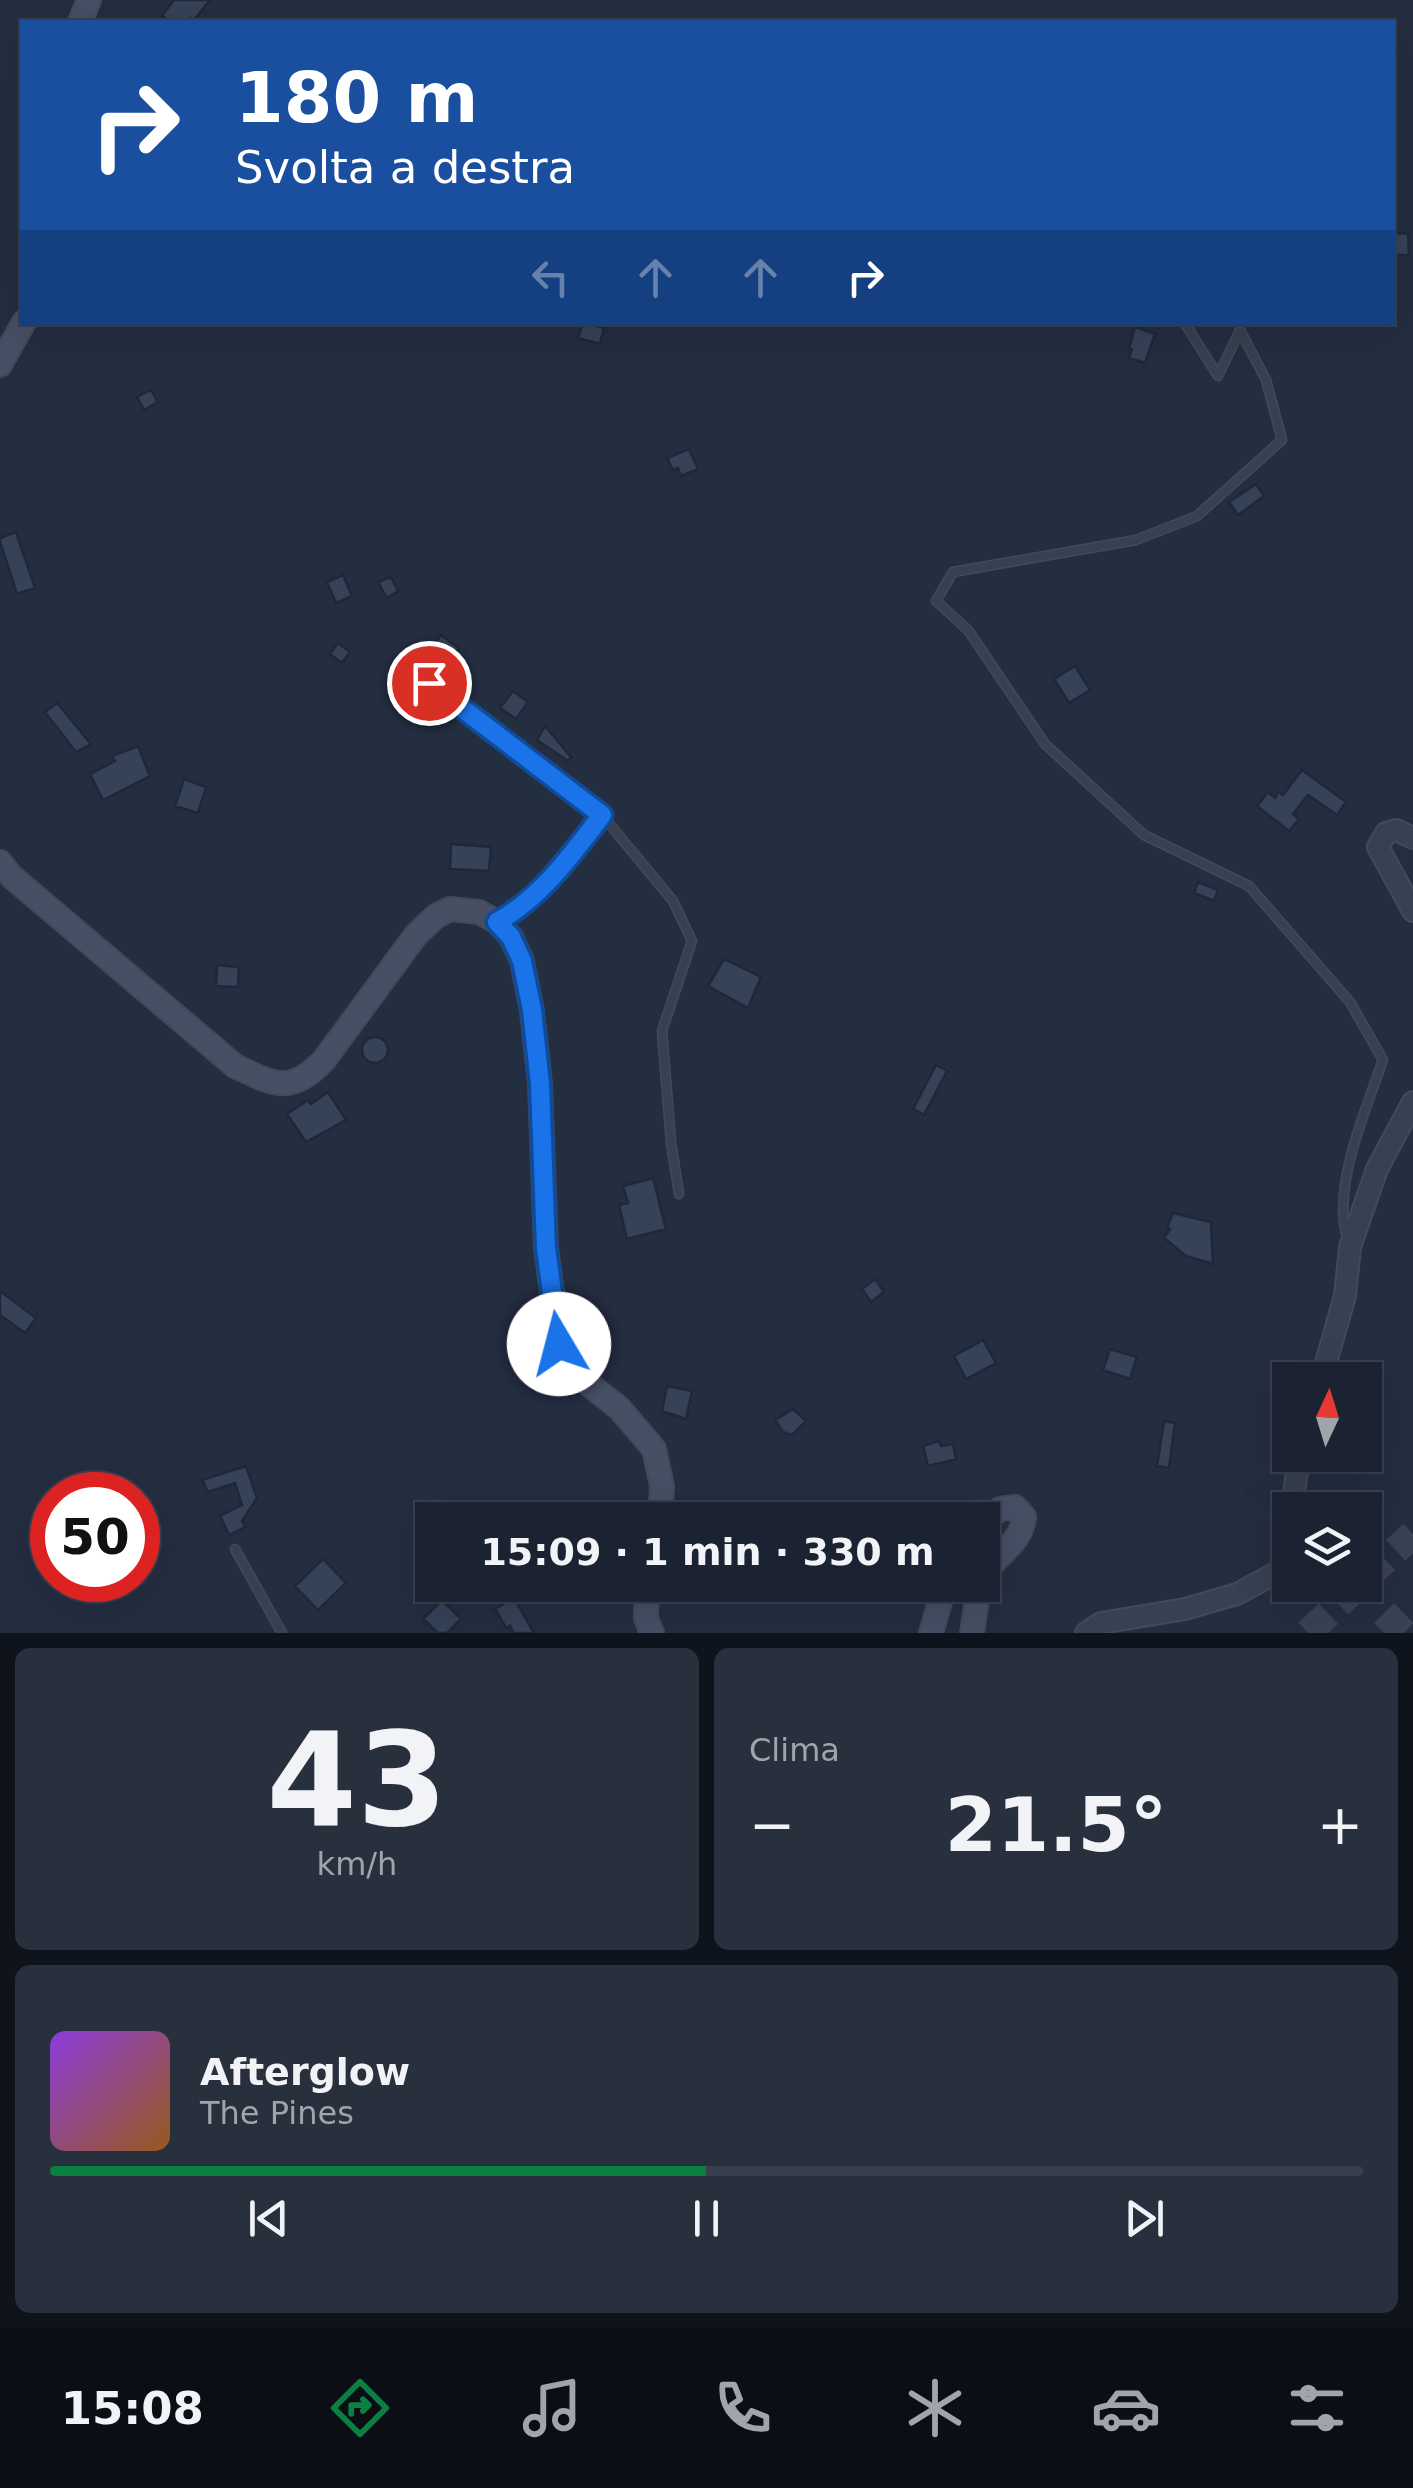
<!DOCTYPE html>
<html lang="it">
<head>
<meta charset="utf-8">
<style>
	:root { --surface:#1b2231; --page:#282f3d; --text:#f1f3f6; --muted:#a0a4ab; --line:#393f4d; --accent:#0b8043 }
	body { margin:0; font-family:"DejaVu Sans",sans-serif; background:var(--page); color:var(--text); height:100vh; display:flex; flex-direction:column; font-size:38px; white-space:nowrap }
	* { box-sizing:border-box; margin:0 }
	p { font-size:32px; color:var(--muted) }
	.icon { flex:none; width:55px; height:55px; fill:none; stroke:currentColor; stroke-width:2; stroke-linecap:round; stroke-linejoin:round }
	.map { position:relative; height:1633px; overflow:hidden }
	.sheet { display:flex; flex-direction:column; gap:15px; padding:15px; background:#0f131b; flex:1 }
	.sheet>* { flex:none }
	.guide { position:absolute; left:20px; top:20px; width:1375px; height:305px; border-radius:0px; box-shadow:0 10px 40px #0002,0 0 0 2px var(--line); background:#1a4fa0; color:#fff; overflow:hidden }
	.needle { width:65px; rotate:4deg }
	.tools { position:absolute; left:1272px; top:1362px; display:grid; gap:20px }
	.tools a { display:grid; place-items:center; width:110px; height:110px; border-radius:0px; background:var(--surface); box-shadow:0 10px 40px #0002,0 0 0 2px var(--line); font-size:50px }
	.speed { position:absolute; left:30px; top:1472px; display:flex; gap:20px; font-size:50px; font-weight:700; text-align:center }
	.speed>* { display:grid; place-content:center; width:130px; height:130px; border-radius:50%; background:var(--surface); box-shadow:0 10px 40px #0002,0 0 0 2px var(--line); line-height:1 }
	.speed .limit { border:15px solid #d22; background:#fff; color:#111 }
	.pin { position:absolute; display:grid; place-items:center; width:85px; height:85px; color:#fff; margin:-42px; border:5px solid #fff; border-radius:50%; box-shadow:0 2px 10px #0007 }
	.me { position:absolute; width:110px; margin:-55px; rotate:352deg; stroke-linejoin:round; filter:drop-shadow(0 0 8px #0008) }
	.turn { display:flex; align-items:center; gap:35px; height:210px; padding:0 50px; font-size:45px }
	.turn .icon { width:130px; height:130px; stroke-width:2.5 }
	.turn b { display:block; font-size:70px; line-height:85px }
	.lanes { display:flex; align-items:center; height:95px; padding:0 50px; background:#0003; justify-content:center; gap:50px; direction:ltr }
	.lanes .off { opacity:.35 }
	.big { font-size:75px; font-weight:700; line-height:1.1 }
	.sheet .tile { flex:1; display:flex; flex-direction:column; justify-content:center; gap:15px; min-width:0; padding:0 35px; border-radius:15px; background:var(--page) }
	.sheet .dial { align-items:center; gap:0 }
	.dial b { font-size:130px; line-height:1 }
	.song { display:flex; align-items:center; gap:30px }
	.cover { width:120px; height:120px; border-radius:15px; background:linear-gradient(135deg,hsl(270 70% 55%),hsl(30 70% 35%)) }
	.played { height:10px; border-radius:5px; background:linear-gradient(90deg,var(--accent) 50%,var(--line) 50%) }
	.keys { display:flex; justify-content:space-around; direction:ltr }
	.heat { display:flex; justify-content:space-between; align-items:center; font-size:55px; direction:ltr }
	.sheet .tiles { flex:1; display:grid; gap:15px; grid-template-columns:1fr 1fr }
	.tile:last-child { grid-column:span 2 }
	.trip { position:absolute; left:415px; top:1502px; width:585px; height:100px; border-radius:0px; background:var(--surface); box-shadow:0 10px 40px #0002,0 0 0 2px var(--line); font-weight:700; line-height:100px; text-align:center }
	.menu { display:flex; height:160px; justify-content:space-around; align-items:center; background:#0b0e14; color:var(--muted) }
	.menu .icon { width:70px; height:70px }
	.menu .current { color:var(--accent) }
	.menu b { font-size:45px; color:var(--text) }
	.map>svg:first-child { display:block }
	.building { fill:#364257; stroke:#1f2838; stroke-width:2.5 }
	.lines { fill:none; stroke-linecap:round; stroke-linejoin:round }
	.motorway-tunnel { stroke:#3a4356; stroke-width:28; stroke-dasharray:28 14; stroke-linecap:butt }
	.service-casing { stroke:#424a5a; stroke-width:11 }
	.tertiary-casing { stroke:#424a5a; stroke-width:24 }
	.secondary-casing { stroke:#424a5a; stroke-width:26 }
	.service { stroke:#384151; stroke-width:8 }
	.tertiary { stroke:#384151; stroke-width:20 }
	.secondary { stroke:#464f64; stroke-width:22 }
	.route-casing { stroke:#114b97; stroke-width:25 }
	.route { stroke:#1a73e8; stroke-width:18 }
</style>
</head>
<body>
<div class="map">
<svg width="1413" height="1633" viewBox="0 0 1413 1633">
	<rect width="100%" height="100%" fill="#242e41"/>
	<!-- building -->
	<path class="building" d="M174,0H210L194,20L190,18L186,22H170L162,16Z
		M1408,233L1409,255H1392V234Z
		M583,322L604,328L600,344L578,338Z
		M1135,327L1155,334L1145,363L1129,358L1132,349L1129,348Z
		M151,390L158,402L144,410L137,397Z
		M689,449L698,469L681,476L678,468L673,470L667,458Z
		M1256,484L1264,496L1238,515L1229,502Z
		M16,532L35,588L17,594L0,542V538Z
		M343,575L352,596L336,603L327,582Z
		M391,577L398,591L387,598L378,582Z
		M441,635L459,648L446,667L427,654Z
		M338,643L350,652L342,663L330,654Z
		M1075,666L1090,690L1069,703L1054,679Z
		M513,691L528,702L516,719L500,708Z
		M57,703L91,744L76,752L45,712Z
		M545,726L571,757L568,761L537,740Z
		M138,746L150,776L103,800L90,774L115,761L112,756Z
		M1302,770L1346,802L1337,815L1308,795L1293,814L1299,819L1289,831L1257,806L1268,792L1275,798L1279,792L1283,795Z
		M184,779L206,787L198,813L175,806Z
		M451,844L491,847L489,871L450,869Z
		M1198,882L1218,890L1214,901L1194,893Z
		M724,959L761,977L748,1008L708,986Z
		M217,965L239,967L238,987L216,986Z
		M362 1050a13 13 0 1 1 26 0a13 13 0 1 1-26 0Z
		M936,1065L947,1071L924,1115L913,1109Z
		M328,1092L346,1120L306,1142L287,1114L308,1100L311,1104Z
		M653,1178L666,1229L627,1239L619,1205L628,1203L623,1186Z
		M1173,1213L1211,1222L1213,1264L1186,1256L1164,1238L1170,1229L1167,1227Z
		M875,1279L884,1292L871,1302L862,1289Z
		M0,1291L36,1318L25,1333L0,1315Z
		M983,1340L996,1363L966,1379L954,1356Z
		M1110,1349L1137,1357L1130,1379L1103,1370Z
		M667,1386L692,1391L686,1419L662,1411Z
		M793,1409L806,1421L792,1435L783,1432L775,1420Z
		M1164,1421L1175,1423L1169,1468L1157,1466Z
		M939,1441L941,1446L953,1444L956,1459L928,1466L923,1446Z
		M246,1466L257,1498L242,1521L245,1527L229,1535L220,1516L242,1505L235,1483L208,1492L202,1480Z
		M323,1559L346,1583L318,1610L295,1586Z
		M514,1598L534,1633H514L510,1626L506,1628L495,1609Z
		M442,1600L461,1619L447,1633H438L423,1619Z"/>
	<g class="lines">
		<!-- motorway-tunnel -->
		<path class="motorway-tunnel" d="M1365,1579L1413,1534
			M1308,1633L1359,1585
			M1384,1633L1413,1604"/>
		<defs>
			<path id="service" d="M1184,322L1218,376L1240,330L1266,380L1282,440L1197,516L1136,540L953,572L936,601L968,630L1045,744L1144,835L1249,886L1350,1002L1383,1060C1366,1110 1332,1185 1347,1238
				M429,683L602,815C573,853 543,896 501,920
				M602,815L673,901L692,941L662,1031L671,1142L679,1194
				M235,1549L282,1633"/>
			<path id="tertiary" d="M1413,838L1396,830L1386,833L1378,847L1413,911
				M1321,1380L1345,1296L1350,1247L1377,1169L1413,1102
				M1292,1510L1299,1455
				M1086,1633L1101,1623L1185,1609L1237,1594L1278,1572L1290,1547"/>
			<path id="secondary" d="M80,22L89,0
				M0,365L24,322
				M0,862L12,877L235,1066C275,1085 290,1095 324,1060L416,935L436,916L450,909L479,912L497,922L511,937L522,961L532,1011L540,1084L546,1248L559,1344L572,1371L619,1408L654,1449L662,1486L660,1520
				M982,1523L1000,1509L1015,1507L1024,1517C1022,1544 994,1555 982,1578
				M647,1585L646,1618L652,1633
				M931,1633L945,1585
				M972,1633L979,1585"/>
		</defs>
		<!-- service casing -->
		<use href="#service" class="service-casing"/>
		<!-- tertiary casing -->
		<use href="#tertiary" class="tertiary-casing"/>
		<!-- secondary casing -->
		<use href="#secondary" class="secondary-casing"/>
		<!-- service -->
		<use href="#service" class="service"/>
		<!-- tertiary -->
		<use href="#tertiary" class="tertiary"/>
		<!-- secondary -->
		<use href="#secondary" class="secondary"/>
	</g>
	<g class="lines">
		<defs>
			<path id="route" d="M429,683L602,815C572,854 541,898 497,922L511,937L522,961L532,1010L540,1084L546,1248L559,1344"/>
		</defs>
		<!-- route casing -->
		<use href="#route" class="route-casing"/>
		<!-- route -->
		<use href="#route" class="route"/>
	</g>
</svg>
<div class="tools">
<a><svg class="needle" viewBox="-14 -14 28 28"><path d="M0-13l5 13h-10z" fill="#e53935"/><path d="M0 13l5-13h-10z" fill="#a0a4ab"/></svg></a>
<a><svg class="icon" aria-label="layers" viewBox="0 0 24 24"><path d="M12 4l9 5-9 5-9-5zM3 14l9 5 9-5"/></svg></a>
</div>
<div class="speed"><div class="limit">50</div></div>
<div class="pin" style="left:429px;top:683px;background:#d93025"><svg class="icon" aria-label="arrive" viewBox="0 0 24 24"><path d="M6 21V4h12l-3 4 3 4H6"/></svg></div>
<svg class="me" style="left:559px;top:1344px" viewBox="-20 -20 40 40"><circle r="19" fill="#fff"/><path d="M0-13L10 11 0 6-10 11z" fill="#1a73e8"/></svg>
<div class="trip">15:09 · 1 min · 330 m</div>
<div class="guide">
<div class="turn"><svg class="icon" aria-label="right" viewBox="0 0 24 24"><path d="M7 20v-9h11M14 6l5 5-5 5"/></svg><div><b>180 m</b>Svolta a destra</div></div>
<div class="lanes"><svg class="icon off" aria-label="left" viewBox="0 0 24 24"><path d="M17 20v-9H6M10 6l-5 5 5 5"/></svg><svg class="icon off" aria-label="ahead" viewBox="0 0 24 24"><path d="M12 20V5M6 11l6-6 6 6"/></svg><svg class="icon off" aria-label="ahead" viewBox="0 0 24 24"><path d="M12 20V5M6 11l6-6 6 6"/></svg><svg class="icon" aria-label="right" viewBox="0 0 24 24"><path d="M7 20v-9h11M14 6l5 5-5 5"/></svg></div>
</div>
</div>
<section class="sheet">
<div class="tiles">
<div class="tile dial"><b>43</b><p>km/h</p></div>
<div class="tile"><p>Clima</p>
<div class="heat"><a>−</a><b class="big">21.5°</b><a>+</a></div>
</div>
<div class="tile">
<div class="song"><i class="cover"></i><div><b>Afterglow</b><p>The Pines</p></div></div>
<div class="played"></div>
<div class="keys"><svg class="icon" aria-label="previous" viewBox="0 0 24 24"><path d="M18 5L8 12l10 7zM5 5v14"/></svg><svg class="icon" aria-label="pause" viewBox="0 0 24 24"><path d="M8 5v14M16 5v14"/></svg><svg class="icon" aria-label="next" viewBox="0 0 24 24"><path d="M6 5l10 7-10 7zM19 5v14"/></svg></div>
</div>
</div>
</section>
<nav class="menu">
<b>15:08</b>
<svg class="icon current" aria-label="directions" viewBox="0 0 24 24"><path d="M12 3l9 9-9 9-9-9zM9 14v-3h6M13 9l2 2-2 2"/></svg>
<svg class="icon" aria-label="music" viewBox="0 0 24 24"><path d="M9 18V5l10-2v13"/><circle cx="6" cy="18" r="3"/><circle cx="16" cy="16" r="3"/></svg>
<svg class="icon" aria-label="phone" viewBox="0 0 24 24"><path d="M5 4h4l2 5-3 2q2 4 5 5l2-3 5 2v4C11 20 4 13 5 4z"/></svg>
<svg class="icon" aria-label="climate" viewBox="0 0 24 24"><path d="M12 3v18M4 7l16 10M4 17L20 7"/></svg>
<svg class="icon" aria-label="car" viewBox="0 0 24 24"><path d="M5 17H2v-5l4-1 3-4h7l3 4 3 1v5h-3M9 17h6M6 11h13"/><circle cx="7" cy="17" r="2"/><circle cx="17" cy="17" r="2"/></svg>
<svg class="icon" aria-label="filters" viewBox="0 0 24 24"><path d="M4 7h16M4 17h16"/><circle cx="9" cy="7" r="2"/><circle cx="15" cy="17" r="2"/></svg>
</nav>
</body>
</html>
